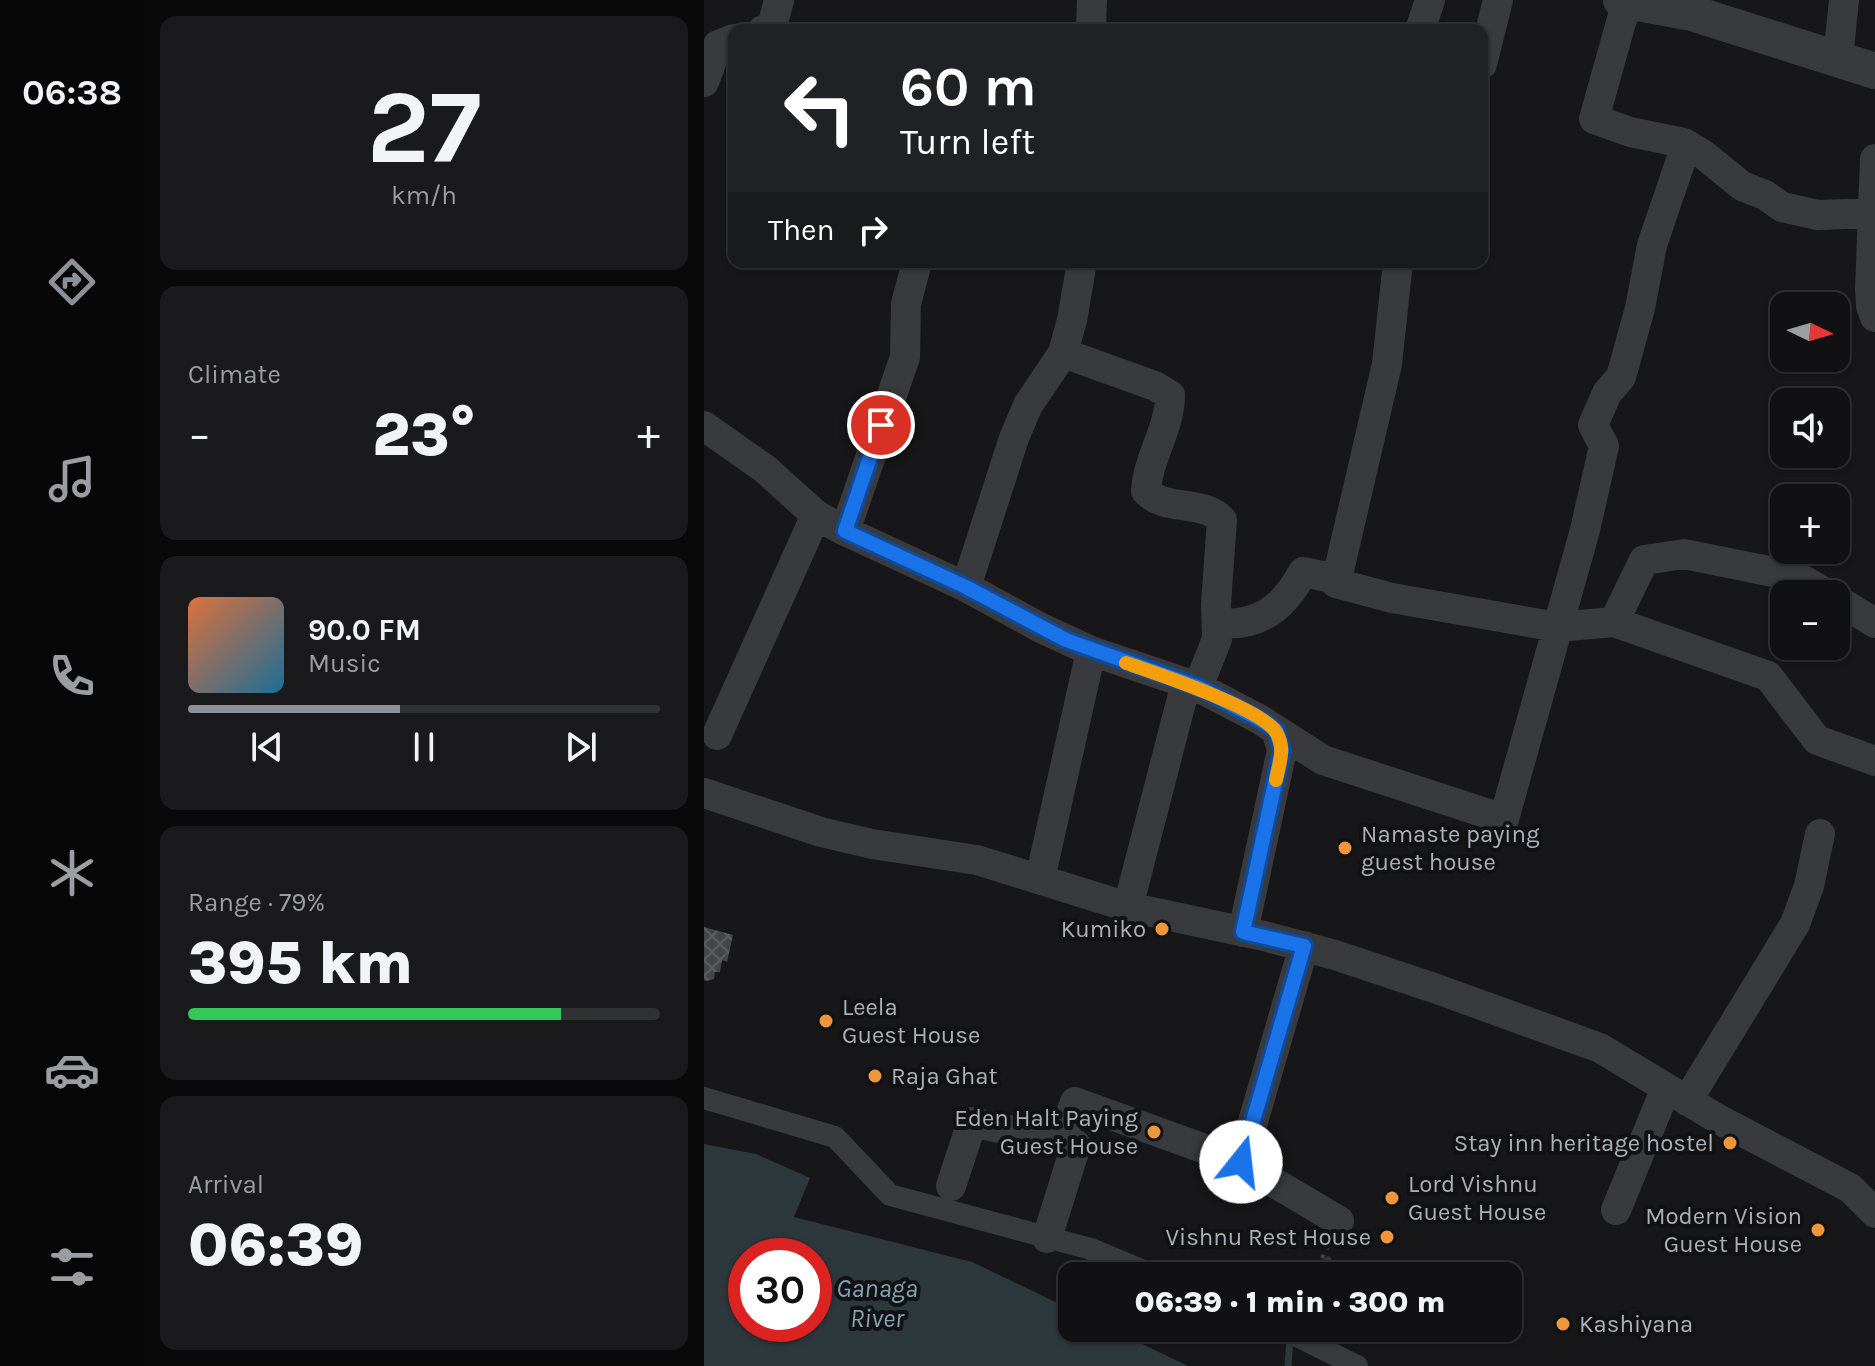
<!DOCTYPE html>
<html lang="en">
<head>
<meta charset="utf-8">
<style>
	:root { --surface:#111113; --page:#1a1a1c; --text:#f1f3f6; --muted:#9c9da0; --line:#303133; --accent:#8c9099 }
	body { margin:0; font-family:Karla,sans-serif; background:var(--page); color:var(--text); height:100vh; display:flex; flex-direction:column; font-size:30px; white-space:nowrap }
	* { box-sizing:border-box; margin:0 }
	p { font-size:26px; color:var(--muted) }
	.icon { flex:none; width:44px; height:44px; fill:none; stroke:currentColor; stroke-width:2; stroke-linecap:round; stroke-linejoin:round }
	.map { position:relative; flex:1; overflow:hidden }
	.panel { display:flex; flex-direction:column; gap:16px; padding:16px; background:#09090a; width:560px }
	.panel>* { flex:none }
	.top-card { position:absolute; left:24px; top:24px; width:760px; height:244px; border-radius:16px; box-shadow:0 2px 6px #0004,0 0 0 2px var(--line); background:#202124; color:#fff; overflow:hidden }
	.needle { width:52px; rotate:95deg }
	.buttons { position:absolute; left:1066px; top:292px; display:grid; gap:16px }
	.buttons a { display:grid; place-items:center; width:80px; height:80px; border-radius:16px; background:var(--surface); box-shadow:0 2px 6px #0004,0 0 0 2px var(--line); font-size:40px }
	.speed { position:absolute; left:24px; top:1238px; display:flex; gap:16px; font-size:40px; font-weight:700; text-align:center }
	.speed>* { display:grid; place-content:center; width:104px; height:104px; border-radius:50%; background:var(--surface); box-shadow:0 2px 6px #0004,0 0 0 2px var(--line); line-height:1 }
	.speed .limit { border:12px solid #d22; background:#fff; color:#111 }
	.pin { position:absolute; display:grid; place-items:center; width:68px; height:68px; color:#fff; margin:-34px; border:4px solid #fff; border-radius:50%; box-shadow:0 2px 8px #0007 }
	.me { position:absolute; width:88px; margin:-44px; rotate:16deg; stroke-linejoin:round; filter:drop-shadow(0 0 6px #0008) }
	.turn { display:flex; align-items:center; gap:28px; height:168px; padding:0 40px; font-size:36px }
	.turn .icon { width:104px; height:104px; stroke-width:2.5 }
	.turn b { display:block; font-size:56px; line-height:68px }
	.then { display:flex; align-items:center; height:76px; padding:0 40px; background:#0003; gap:16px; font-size:30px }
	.big { font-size:60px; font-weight:800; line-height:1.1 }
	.panel .card { flex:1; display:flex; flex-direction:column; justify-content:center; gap:12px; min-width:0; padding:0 28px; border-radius:16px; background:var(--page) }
	.panel .dial { align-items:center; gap:0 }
	.dial b { font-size:104px; line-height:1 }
	.song { display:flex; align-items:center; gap:24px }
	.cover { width:96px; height:96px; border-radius:12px; background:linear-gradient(135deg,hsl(20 70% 55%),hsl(200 70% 35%)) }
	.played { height:8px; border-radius:4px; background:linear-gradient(90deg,var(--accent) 45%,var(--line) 45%) }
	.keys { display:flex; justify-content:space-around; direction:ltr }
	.heat { display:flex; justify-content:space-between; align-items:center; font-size:44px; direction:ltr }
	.charge { height:12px; border-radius:6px; background:linear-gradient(90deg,#34c759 79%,var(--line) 0) }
	.trip { position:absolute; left:354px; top:1262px; width:464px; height:80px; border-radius:16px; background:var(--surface); box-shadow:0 2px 6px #0004,0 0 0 2px var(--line); font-weight:800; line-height:80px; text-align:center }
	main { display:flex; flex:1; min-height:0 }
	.tab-bar { display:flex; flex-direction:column; width:144px; justify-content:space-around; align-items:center; background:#070708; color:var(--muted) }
	.tab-bar .icon { width:56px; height:56px }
	.tab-bar .active { color:var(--accent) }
	.tab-bar b { font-size:36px; color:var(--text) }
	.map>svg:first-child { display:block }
	.water { fill:#2d383d; fill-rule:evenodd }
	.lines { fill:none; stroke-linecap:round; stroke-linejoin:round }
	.stream { stroke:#2d383d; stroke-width:7 }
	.building { fill:url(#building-cross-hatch) }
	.path { stroke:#3e4145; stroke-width:4; stroke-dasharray:4 6; stroke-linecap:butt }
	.pedestrian { stroke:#383a3e; stroke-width:22 }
	.minor { stroke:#383a3e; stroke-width:30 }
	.tertiary { stroke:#383a3e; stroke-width:36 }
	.route-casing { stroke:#114b97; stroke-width:20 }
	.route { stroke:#1a73e8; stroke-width:14 }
	.slow { stroke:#f59e0b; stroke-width:14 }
	.poi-dot { fill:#ee963a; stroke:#121214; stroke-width:3 }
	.labels { text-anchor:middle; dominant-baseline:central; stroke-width:8; stroke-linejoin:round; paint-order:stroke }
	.poi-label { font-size:24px; fill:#a9b0b8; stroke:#121214; text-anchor:start }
	.water-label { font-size:26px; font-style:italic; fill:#81a3b2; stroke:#121214 }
</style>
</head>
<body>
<main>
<nav class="tab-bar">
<b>06:38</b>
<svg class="icon active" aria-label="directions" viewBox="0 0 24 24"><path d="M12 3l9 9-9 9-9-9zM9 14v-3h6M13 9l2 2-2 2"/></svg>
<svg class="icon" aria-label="music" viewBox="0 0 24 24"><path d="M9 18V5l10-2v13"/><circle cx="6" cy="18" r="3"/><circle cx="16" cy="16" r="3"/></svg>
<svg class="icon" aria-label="phone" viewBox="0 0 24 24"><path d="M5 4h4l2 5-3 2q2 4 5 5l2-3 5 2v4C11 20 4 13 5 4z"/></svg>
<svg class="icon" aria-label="climate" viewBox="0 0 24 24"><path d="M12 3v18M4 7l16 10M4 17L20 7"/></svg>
<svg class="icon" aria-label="car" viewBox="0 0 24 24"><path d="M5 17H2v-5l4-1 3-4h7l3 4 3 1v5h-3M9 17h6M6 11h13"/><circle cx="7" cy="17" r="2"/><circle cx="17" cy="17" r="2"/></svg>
<svg class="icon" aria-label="filters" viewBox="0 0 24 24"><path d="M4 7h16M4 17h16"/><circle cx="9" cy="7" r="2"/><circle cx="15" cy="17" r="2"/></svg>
</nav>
<section class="panel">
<div class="card dial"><b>27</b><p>km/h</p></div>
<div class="card"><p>Climate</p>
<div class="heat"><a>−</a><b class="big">23°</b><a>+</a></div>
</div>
<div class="card">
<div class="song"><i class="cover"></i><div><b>90.0 FM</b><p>Music</p></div></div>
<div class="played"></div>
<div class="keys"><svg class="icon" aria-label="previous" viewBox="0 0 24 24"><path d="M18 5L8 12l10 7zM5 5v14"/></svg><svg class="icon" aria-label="pause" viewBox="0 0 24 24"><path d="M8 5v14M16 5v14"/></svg><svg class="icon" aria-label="next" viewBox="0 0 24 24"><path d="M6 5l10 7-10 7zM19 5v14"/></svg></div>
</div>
<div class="card"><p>Range · 79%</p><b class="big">395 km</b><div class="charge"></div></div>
<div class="card"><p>Arrival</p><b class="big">06:39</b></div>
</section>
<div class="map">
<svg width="1171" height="1366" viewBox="0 0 1171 1366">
	<defs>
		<pattern id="building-cross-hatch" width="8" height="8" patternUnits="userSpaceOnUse" patternTransform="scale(2)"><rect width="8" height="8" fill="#434549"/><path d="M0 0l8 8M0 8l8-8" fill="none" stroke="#5b5d61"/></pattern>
	</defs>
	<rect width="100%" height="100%" fill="#171719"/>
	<!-- water -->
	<path class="water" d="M0,1144L52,1154L106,1178L90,1217L268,1262L368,1310V1328H405L484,1366H0ZM42,1256H110V1324H42Z"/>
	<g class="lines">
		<!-- stream -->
		<path class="stream" d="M607,1276L624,1260
			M584,1366L586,1338"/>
	</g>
	<!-- building -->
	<path class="building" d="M0,927L29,935L23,962L18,960L16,972H11L10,979L3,981L0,980Z"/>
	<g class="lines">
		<!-- path -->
		<path class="path" d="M609,1276L624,1246"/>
		<!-- pedestrian -->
		<path class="pedestrian" d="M0,1098L131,1137L186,1195L387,1249L451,1276
			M577,1328L653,1366"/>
		<!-- minor -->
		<path class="minor" d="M923,1L890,119L926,132L980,143L1000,155L1038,186L1061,195L1078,207L1114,215L1169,213
			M59,30L68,27L75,0
			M387,30L388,0
			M716,30L726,0
			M1134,59L1140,0
			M778,64L794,0
			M0,82L14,45L30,39
			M1171,159L1166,289L1167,306L1171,317
			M694,262L683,364L632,583L688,598L853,627L910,622L1064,676L1113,740L1171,761
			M359,353L451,386L466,395C466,429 444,457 442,491C461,512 499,499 518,520L512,604L513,639L494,687
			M0,426L61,469L112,515L141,531L262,587L337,628L387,651L494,687L557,720L572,730L578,750L539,932
			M141,531L201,357L202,304L213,262
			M262,587L310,438L324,405L359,353L368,320L378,262
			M1132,599L1171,623
			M910,622L940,560L980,554L1094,577L1123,594
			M514,623C556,627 580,607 599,572L633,579
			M572,730L619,760L800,819L881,530L900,446L889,425L903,393L917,377L936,308L948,245L977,160L980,143
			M13,735L112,515
			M0,793L117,832L168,844L273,860L424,907L560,936L631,955L733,989L896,1048L1014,1119L1146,1188L1171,1213
			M336,879L387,651
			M424,907L482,683
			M600,946L537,1163L635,1221
			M983,1101L1091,924L1105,886L1116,834
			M357,1141L371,1102L537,1162
			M247,1186L268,1122L372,1145L343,1238
			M912,1210L962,1088"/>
		<!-- tertiary -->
		<path class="tertiary" d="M917,0L988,13L1171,71"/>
	</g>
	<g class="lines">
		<defs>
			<path id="route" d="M177,425L141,531L262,587L362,640L494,687L557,720L572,730L578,750L539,932L600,946L537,1162"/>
		</defs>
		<!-- route casing -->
		<use href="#route" class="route-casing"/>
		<!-- route -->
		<use href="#route" class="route"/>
		<!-- slow -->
		<path class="slow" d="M422,663C451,673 557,708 572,732C582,748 575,764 572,780"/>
	</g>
	<!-- markers -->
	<g class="poi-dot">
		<circle cx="641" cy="848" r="8"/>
		<circle cx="458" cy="929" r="8"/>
		<circle cx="122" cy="1021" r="8"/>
		<circle cx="171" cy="1076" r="8"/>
		<circle cx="450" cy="1132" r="8"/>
		<circle cx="1026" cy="1143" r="8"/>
		<circle cx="688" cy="1198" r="8"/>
		<circle cx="1114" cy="1230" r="8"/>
		<circle cx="683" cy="1237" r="8"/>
		<circle cx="859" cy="1324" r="8"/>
	</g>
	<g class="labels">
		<!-- poi labels -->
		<g class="poi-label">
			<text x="657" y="834">Namaste paying<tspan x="657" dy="28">guest house</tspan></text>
			<text x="442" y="929" text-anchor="end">Kumiko</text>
			<text x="138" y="1007">Leela<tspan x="138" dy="28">Guest House</tspan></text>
			<text x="187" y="1076">Raja Ghat</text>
			<text x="434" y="1118" text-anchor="end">Eden Halt Paying<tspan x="434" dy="28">Guest House</tspan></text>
			<text x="1010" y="1143" text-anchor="end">Stay inn heritage hostel</text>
			<text x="704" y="1184">Lord Vishnu<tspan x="704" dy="28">Guest House</tspan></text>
			<text x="1098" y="1216" text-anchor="end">Modern Vision<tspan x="1098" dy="28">Guest House</tspan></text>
			<text x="667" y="1237" text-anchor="end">Vishnu Rest House</text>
			<text x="875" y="1324">Kashiyana</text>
		</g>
		<!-- water labels -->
		<g class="water-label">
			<text x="173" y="1288">Ganaga<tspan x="173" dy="30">River</tspan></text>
		</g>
	</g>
</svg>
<div class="buttons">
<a><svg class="needle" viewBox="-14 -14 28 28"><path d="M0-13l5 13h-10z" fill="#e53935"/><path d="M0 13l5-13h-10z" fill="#9c9da0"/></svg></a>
<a><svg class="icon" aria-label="sound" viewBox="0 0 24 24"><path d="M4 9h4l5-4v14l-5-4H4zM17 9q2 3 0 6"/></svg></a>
<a>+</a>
<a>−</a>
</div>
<div class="speed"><div class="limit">30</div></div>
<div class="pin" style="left:177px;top:425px;background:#d93025"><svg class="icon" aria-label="arrive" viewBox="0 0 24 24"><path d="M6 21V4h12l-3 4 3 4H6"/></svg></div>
<svg class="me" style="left:537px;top:1162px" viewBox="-20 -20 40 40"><circle r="19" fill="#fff"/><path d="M0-13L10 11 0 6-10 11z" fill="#1a73e8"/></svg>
<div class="trip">06:39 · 1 min · 300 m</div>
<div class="top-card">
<div class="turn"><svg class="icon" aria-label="left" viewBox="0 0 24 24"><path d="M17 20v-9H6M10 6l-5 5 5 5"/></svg><div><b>60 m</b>Turn left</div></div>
<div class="then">Then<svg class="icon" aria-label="right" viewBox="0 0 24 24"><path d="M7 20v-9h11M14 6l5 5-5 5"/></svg></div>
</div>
</div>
</main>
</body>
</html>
